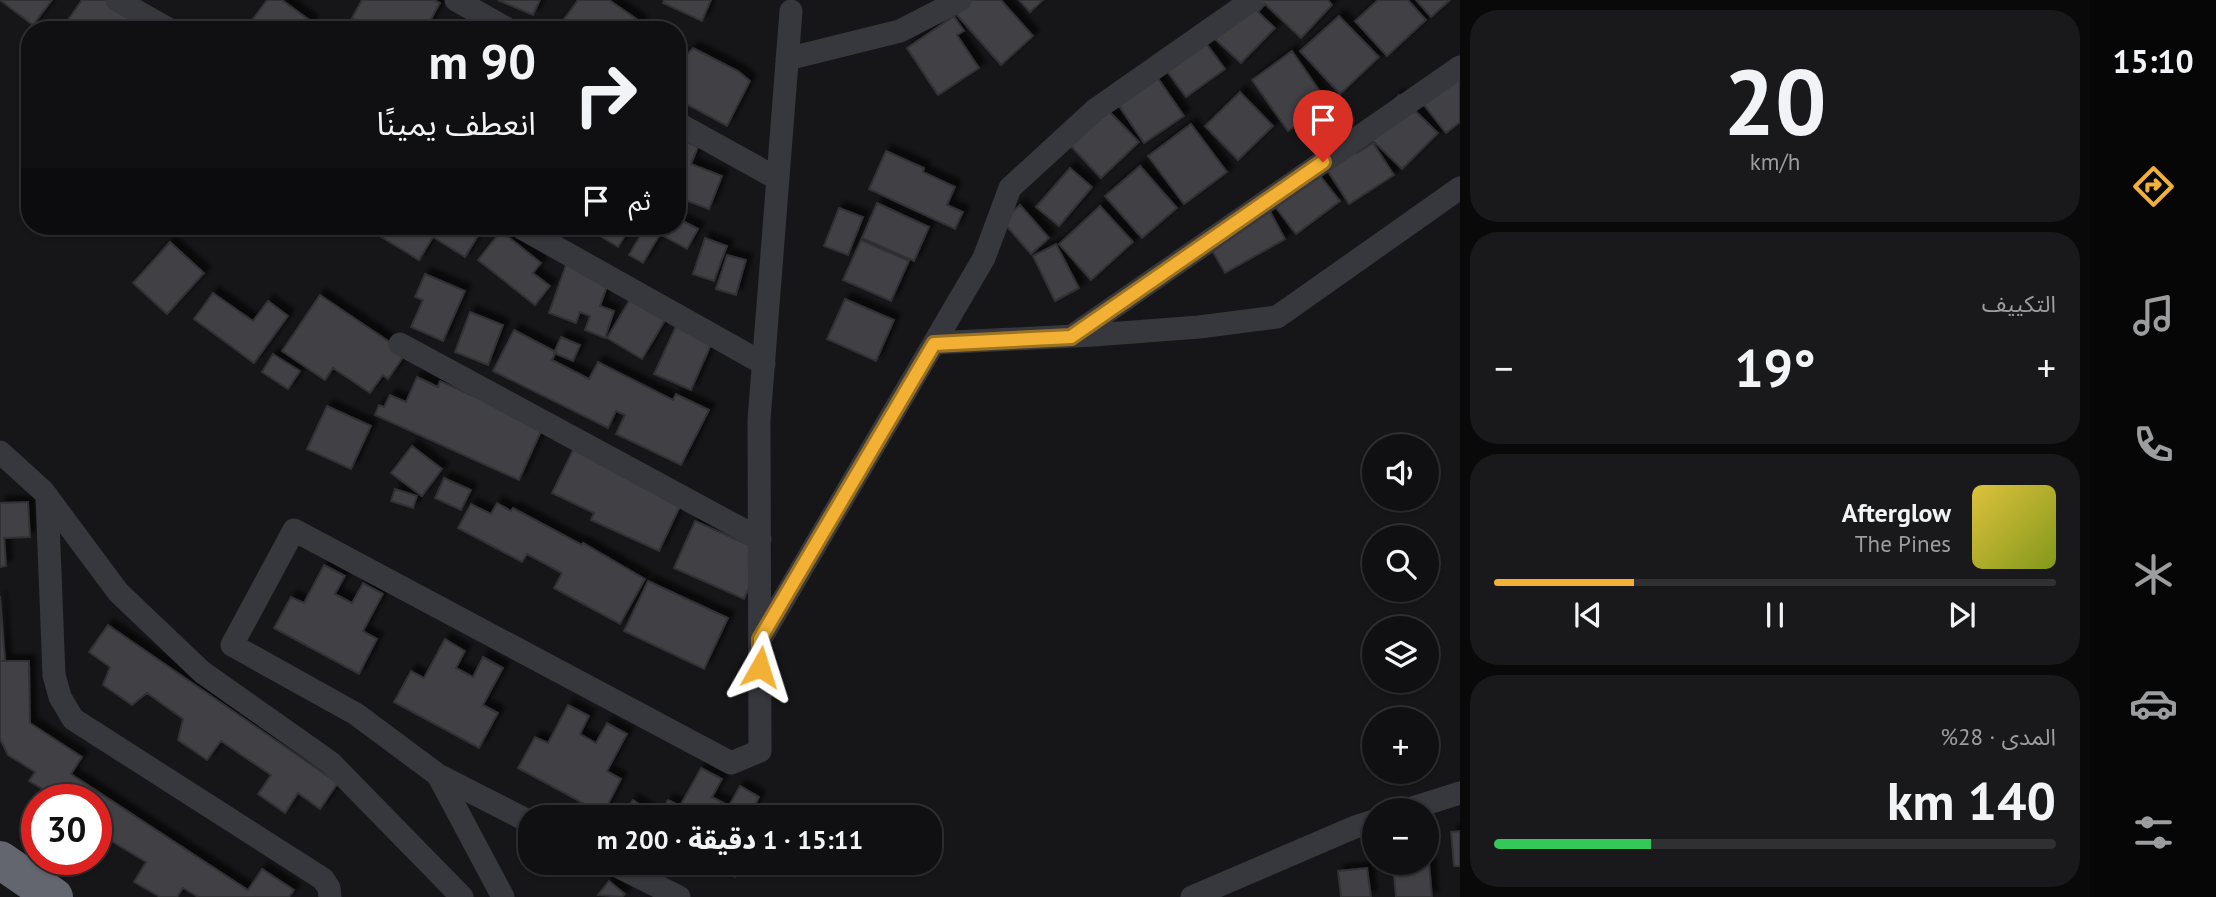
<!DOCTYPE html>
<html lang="ar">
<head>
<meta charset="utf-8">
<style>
	:root { --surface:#101012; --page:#19191b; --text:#f1f3f6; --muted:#9c9d9f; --line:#303032; --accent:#f2b134 }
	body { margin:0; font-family:"PT Sans","Noto Sans Arabic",sans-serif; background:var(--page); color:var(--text); direction:rtl; height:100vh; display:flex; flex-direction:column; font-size:26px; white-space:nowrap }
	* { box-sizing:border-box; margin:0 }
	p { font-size:23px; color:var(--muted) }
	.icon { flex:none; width:38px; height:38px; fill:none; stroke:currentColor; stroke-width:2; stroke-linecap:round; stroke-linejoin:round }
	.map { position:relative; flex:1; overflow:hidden; direction:ltr }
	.details { display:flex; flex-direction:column; gap:10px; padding:10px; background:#09090a; width:630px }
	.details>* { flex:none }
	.top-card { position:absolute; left:21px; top:21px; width:665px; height:214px; border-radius:28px; box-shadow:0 2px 5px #0004,0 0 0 2px var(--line); direction:rtl; background:#101012; color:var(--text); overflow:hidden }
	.buttons { position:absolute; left:1362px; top:434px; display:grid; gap:14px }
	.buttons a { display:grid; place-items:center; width:77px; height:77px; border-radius:50%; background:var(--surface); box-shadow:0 2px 5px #0004,0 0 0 2px var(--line); font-size:35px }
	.speed { position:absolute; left:21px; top:784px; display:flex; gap:14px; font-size:35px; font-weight:700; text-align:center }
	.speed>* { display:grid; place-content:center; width:91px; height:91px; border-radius:50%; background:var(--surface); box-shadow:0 2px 5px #0004,0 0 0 2px var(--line); line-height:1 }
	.speed .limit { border:10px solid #d22; background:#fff; color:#111 }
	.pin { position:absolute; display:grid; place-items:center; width:60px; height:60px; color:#fff; margin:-72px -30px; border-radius:50% 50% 50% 0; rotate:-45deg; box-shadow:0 0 7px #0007 }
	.pin .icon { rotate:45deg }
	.me { position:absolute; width:77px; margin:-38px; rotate:6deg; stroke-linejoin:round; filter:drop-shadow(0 0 5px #0008) }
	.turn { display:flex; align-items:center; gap:24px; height:147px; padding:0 35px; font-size:32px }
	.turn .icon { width:91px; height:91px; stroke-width:2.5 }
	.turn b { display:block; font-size:49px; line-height:60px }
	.then { display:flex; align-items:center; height:66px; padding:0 35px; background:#0003; gap:14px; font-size:26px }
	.big { font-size:52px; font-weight:800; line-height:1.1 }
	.details .widget { flex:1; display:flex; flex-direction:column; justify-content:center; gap:10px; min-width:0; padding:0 24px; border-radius:28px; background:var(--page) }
	.details .dial { align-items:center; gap:0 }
	.dial b { font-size:91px; line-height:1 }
	.song { display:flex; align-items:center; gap:21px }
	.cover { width:84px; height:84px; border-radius:10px; background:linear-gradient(135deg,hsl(50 70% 55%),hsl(70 70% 35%)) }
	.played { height:7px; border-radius:4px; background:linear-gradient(90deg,var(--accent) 25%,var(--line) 25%) }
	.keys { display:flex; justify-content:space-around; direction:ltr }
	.heat { display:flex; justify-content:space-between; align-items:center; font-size:38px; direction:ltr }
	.charge { height:10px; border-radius:5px; background:linear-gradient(90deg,#34c759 28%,var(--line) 0) }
	.trip { position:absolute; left:518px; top:805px; width:424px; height:70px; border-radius:28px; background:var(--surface); box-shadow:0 2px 5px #0004,0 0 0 2px var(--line); font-weight:800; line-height:70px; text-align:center; direction:rtl }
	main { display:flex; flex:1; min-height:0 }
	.tabs { display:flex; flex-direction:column; width:126px; justify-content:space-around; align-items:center; background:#060607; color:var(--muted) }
	.tabs .icon { width:49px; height:49px }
	.tabs .current { color:var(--accent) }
	.tabs b { font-size:32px; color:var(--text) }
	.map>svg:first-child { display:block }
	.building { fill:#404145; stroke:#303034; stroke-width:2; filter:url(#shadow) }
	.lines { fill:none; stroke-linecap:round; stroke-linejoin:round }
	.street { stroke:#37383d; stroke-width:23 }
	.highway { stroke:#63666e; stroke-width:38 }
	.route-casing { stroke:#9d7322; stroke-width:18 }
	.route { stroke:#f2b134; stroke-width:12 }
</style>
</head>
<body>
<main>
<nav class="tabs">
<b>15:10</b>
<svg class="icon current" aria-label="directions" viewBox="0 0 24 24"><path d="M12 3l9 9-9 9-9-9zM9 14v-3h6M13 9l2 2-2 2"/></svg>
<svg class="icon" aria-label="music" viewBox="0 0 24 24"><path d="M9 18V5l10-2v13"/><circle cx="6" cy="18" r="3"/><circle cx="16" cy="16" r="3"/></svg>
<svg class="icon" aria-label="phone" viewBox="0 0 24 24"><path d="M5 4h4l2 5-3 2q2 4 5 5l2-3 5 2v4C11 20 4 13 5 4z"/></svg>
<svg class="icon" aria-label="climate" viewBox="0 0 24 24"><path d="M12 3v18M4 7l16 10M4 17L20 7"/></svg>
<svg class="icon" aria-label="car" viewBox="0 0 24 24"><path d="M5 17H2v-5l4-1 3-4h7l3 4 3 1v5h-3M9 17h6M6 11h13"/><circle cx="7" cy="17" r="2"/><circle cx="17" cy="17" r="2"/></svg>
<svg class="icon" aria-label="filters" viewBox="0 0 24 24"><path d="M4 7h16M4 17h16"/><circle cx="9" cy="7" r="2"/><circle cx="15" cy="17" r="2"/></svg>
</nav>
<section class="details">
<div class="widget dial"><b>20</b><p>km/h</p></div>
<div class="widget"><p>التكييف</p>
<div class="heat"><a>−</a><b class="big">19°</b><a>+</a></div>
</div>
<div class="widget">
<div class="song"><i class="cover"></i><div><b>Afterglow</b><p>The Pines</p></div></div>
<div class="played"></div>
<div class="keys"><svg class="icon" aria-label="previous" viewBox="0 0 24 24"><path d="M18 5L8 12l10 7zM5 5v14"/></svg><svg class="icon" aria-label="pause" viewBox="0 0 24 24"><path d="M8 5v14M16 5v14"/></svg><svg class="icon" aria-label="next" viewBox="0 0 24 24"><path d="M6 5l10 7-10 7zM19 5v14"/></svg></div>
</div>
<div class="widget"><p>المدى · 28%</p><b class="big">140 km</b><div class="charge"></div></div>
</section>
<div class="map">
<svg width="1460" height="897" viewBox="0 0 1460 897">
	<defs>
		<filter id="shadow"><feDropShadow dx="6" dy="-6" stdDeviation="2" flood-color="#0009"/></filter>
	</defs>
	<rect width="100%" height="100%" fill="#161618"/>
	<!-- building -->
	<path class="building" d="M0,0H52L33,25Z
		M82,0H115L159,30H61Z
		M267,0H282L312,22L306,30H265L252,20Z
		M362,0H434L440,3L425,30H373L352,18Z
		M498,0H540L533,15Z
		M578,0H609L641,22L636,30H564L559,26Z
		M664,0H711L702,21L663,3Z
		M972,0H1001L1033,36L1001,65L956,14Z
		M1019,0H1043L1030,12Z
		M1253,0H1328L1332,5L1301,38L1265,4L1258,12L1275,28L1241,63L1215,39Z
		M1378,0H1408L1426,20L1387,56L1355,21Z
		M1416,0H1450L1431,17Z
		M473,14L492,30H459Z
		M954,16L964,31L957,35L979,68L938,95L907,48Z
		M1339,16L1379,57L1340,94L1300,51Z
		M1200,35L1225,69L1186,97L1161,63Z
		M693,48L738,71L750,81L727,126L677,99V65Z
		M1292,51L1328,103L1288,131L1252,80Z
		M1460,68V122L1446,133L1417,96Z
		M1155,74L1184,116L1144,143L1115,100Z
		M1240,92L1273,126L1238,160L1205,126Z
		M1399,95L1438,133L1402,169L1364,132Z
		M1104,106L1139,142L1101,178L1067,142Z
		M1191,124L1227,172L1184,204L1148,156Z
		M677,138L698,147L691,164L722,176L709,209L677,197Z
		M1373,143L1394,175L1349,204L1322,162L1351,144L1357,153Z
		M886,151L924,168L923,172L955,187L947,205L963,212L955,229L869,189Z
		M1310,163L1340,201L1296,234L1267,196Z
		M1140,166L1177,208L1142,238L1105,196Z
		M1070,168L1092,187L1059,226L1036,207Z
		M877,203L929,227L914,261L862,238Z
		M1266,204L1285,239L1225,273L1205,238Z
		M1020,205L1049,238L1031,254L1002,221Z
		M1100,206L1133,242L1091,280L1059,244Z
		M839,208L863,217L848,255L824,246Z
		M677,218L698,229L687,249L660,234L643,263L629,255L646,226H677Z
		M376,226H484L465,257L433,237L419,260L375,233L379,227Z
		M588,226H631L618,247L587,228Z
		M501,231L541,263L533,273L550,286L535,305L478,260Z
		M705,238L727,246L714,281L693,274Z
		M861,240L909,261L891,301L843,280Z
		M170,242L204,273L167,314L133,283Z
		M1056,244L1079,288L1055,301L1033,256Z
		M727,255L746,260L736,295L716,289Z
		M567,262L610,278L600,306L614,311L605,338L585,330L590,316L580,312L576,323L549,313Z
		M425,274L465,291L443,341L411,327L423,300L415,297Z
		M635,291L670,312L642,359L607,338Z
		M213,293L253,321L268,301L288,316L254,363L194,319Z
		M320,295L406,353L388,379L383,375L370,393L333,368L325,380L282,351Z
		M845,299L894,320L876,361L827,339Z
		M470,312L503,325L488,365L455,352Z
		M677,324L713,340L691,390L654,374Z
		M514,330L556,352L552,360L589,379L598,362L673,400L676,394L709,410L681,465L616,434L625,415L616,411L608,428L493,371Z
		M561,337L580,345L573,361L554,353Z
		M273,354L300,371L288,389L262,372Z
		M417,377L438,387L440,381L543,427L519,480L375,415L379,405L384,407L390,395L406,402Z
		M327,406L371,426L351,469L307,449Z
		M576,444L683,500L659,551L591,520L594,513L552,493Z
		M412,446L442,469L422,496L391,473Z
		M444,478L471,490L461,510L435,498Z
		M395,489L417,496L413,508L391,501Z
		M28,502L30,537L4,538L6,566L0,567V503Z
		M497,503L511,511L513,508L582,545L583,543L645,579L620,624L554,588L562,573L527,554L522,562L458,528L471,504L491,514Z
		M695,521L765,552L744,599L674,568Z
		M324,565L345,576L335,594L352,603L363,583L383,594L363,631L377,639L359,674L274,628L291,597L304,603Z
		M648,581L728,618L704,669L624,631Z
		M0,596L5,661H0Z
		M108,625L338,783L320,809L298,793L285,813L258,794L271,775L221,741L207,760L178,740L183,719L147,693L132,705L103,685L110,667L89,652Z
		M445,639L465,651L456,668L473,677L483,657L503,668L483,705L498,713L479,748L394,702L411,671L424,678Z
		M0,661H29L30,723L82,757L71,774L248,890L262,869L294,890L289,897H198L183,888L177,897H160L134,882L146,862L103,836L96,847V800H61L29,781L35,772L8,755L0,739Z
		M568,705L589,716L580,734L596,743L607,723L627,734L607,771L621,779L603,814L518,768L535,737L548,743Z
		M701,768L722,779L712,797L729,806L740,786L759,797L749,817H658L668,800L680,806Z
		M633,800L658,817H621Z
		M1460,831V866H1454L1451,832Z
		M710,863H743L735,877Z
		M1429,863L1432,897H1396L1393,867Z
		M1367,868L1371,897H1341L1338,871Z
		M609,881L625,894L622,897L598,895Z"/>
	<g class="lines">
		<!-- street -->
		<path class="street" d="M117,0L170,30
			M456,0L509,30
			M787,59L900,31L960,0
			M677,123L778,179
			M518,226L764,364
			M1072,336L1460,67
			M934,343L1094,335L1199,327L1277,317L1460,188
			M400,344L760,539
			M0,452L43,491L118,592L202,672L331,763L462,897
			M47,496L54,675L60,697L73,719L323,879L329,888L330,897
			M761,638L984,258L1010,188L1095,110L1252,0
			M438,775L356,714L232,645L294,530L731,763L760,751L759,420L791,11
			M1406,810L1460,793
			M611,863L679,897
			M503,897L438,775L530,822
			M1192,897L1355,827L1374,821"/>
		<!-- highway -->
		<path class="highway" d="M0,860L54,897"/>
	</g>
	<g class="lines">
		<defs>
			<path id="route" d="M760,667V639L934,344L1071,337L1323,162"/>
		</defs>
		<!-- route casing -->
		<use href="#route" class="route-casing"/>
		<!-- route -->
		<use href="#route" class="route"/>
	</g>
</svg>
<div class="buttons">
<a><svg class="icon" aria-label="sound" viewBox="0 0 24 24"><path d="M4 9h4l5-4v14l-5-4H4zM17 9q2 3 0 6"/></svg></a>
<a><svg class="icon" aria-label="search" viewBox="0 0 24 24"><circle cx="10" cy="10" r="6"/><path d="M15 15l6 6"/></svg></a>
<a><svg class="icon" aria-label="layers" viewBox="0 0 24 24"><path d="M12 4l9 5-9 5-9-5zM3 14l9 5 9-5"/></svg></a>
<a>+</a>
<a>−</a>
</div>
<div class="speed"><div class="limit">30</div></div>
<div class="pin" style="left:1323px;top:162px;background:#d93025"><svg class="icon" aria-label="arrive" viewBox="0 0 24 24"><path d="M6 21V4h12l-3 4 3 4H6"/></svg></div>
<svg class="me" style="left:760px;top:667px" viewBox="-20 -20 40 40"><path d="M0-17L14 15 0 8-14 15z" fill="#f2b134" stroke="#fff" stroke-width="4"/></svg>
<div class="trip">15:11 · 1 دقيقة · 200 m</div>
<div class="top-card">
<div class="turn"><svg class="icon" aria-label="right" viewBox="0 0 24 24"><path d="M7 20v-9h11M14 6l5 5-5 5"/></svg><div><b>90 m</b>انعطف يمينًا</div></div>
<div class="then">ثم<svg class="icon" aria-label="arrive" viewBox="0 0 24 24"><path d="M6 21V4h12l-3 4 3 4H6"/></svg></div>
</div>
</div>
</main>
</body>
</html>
